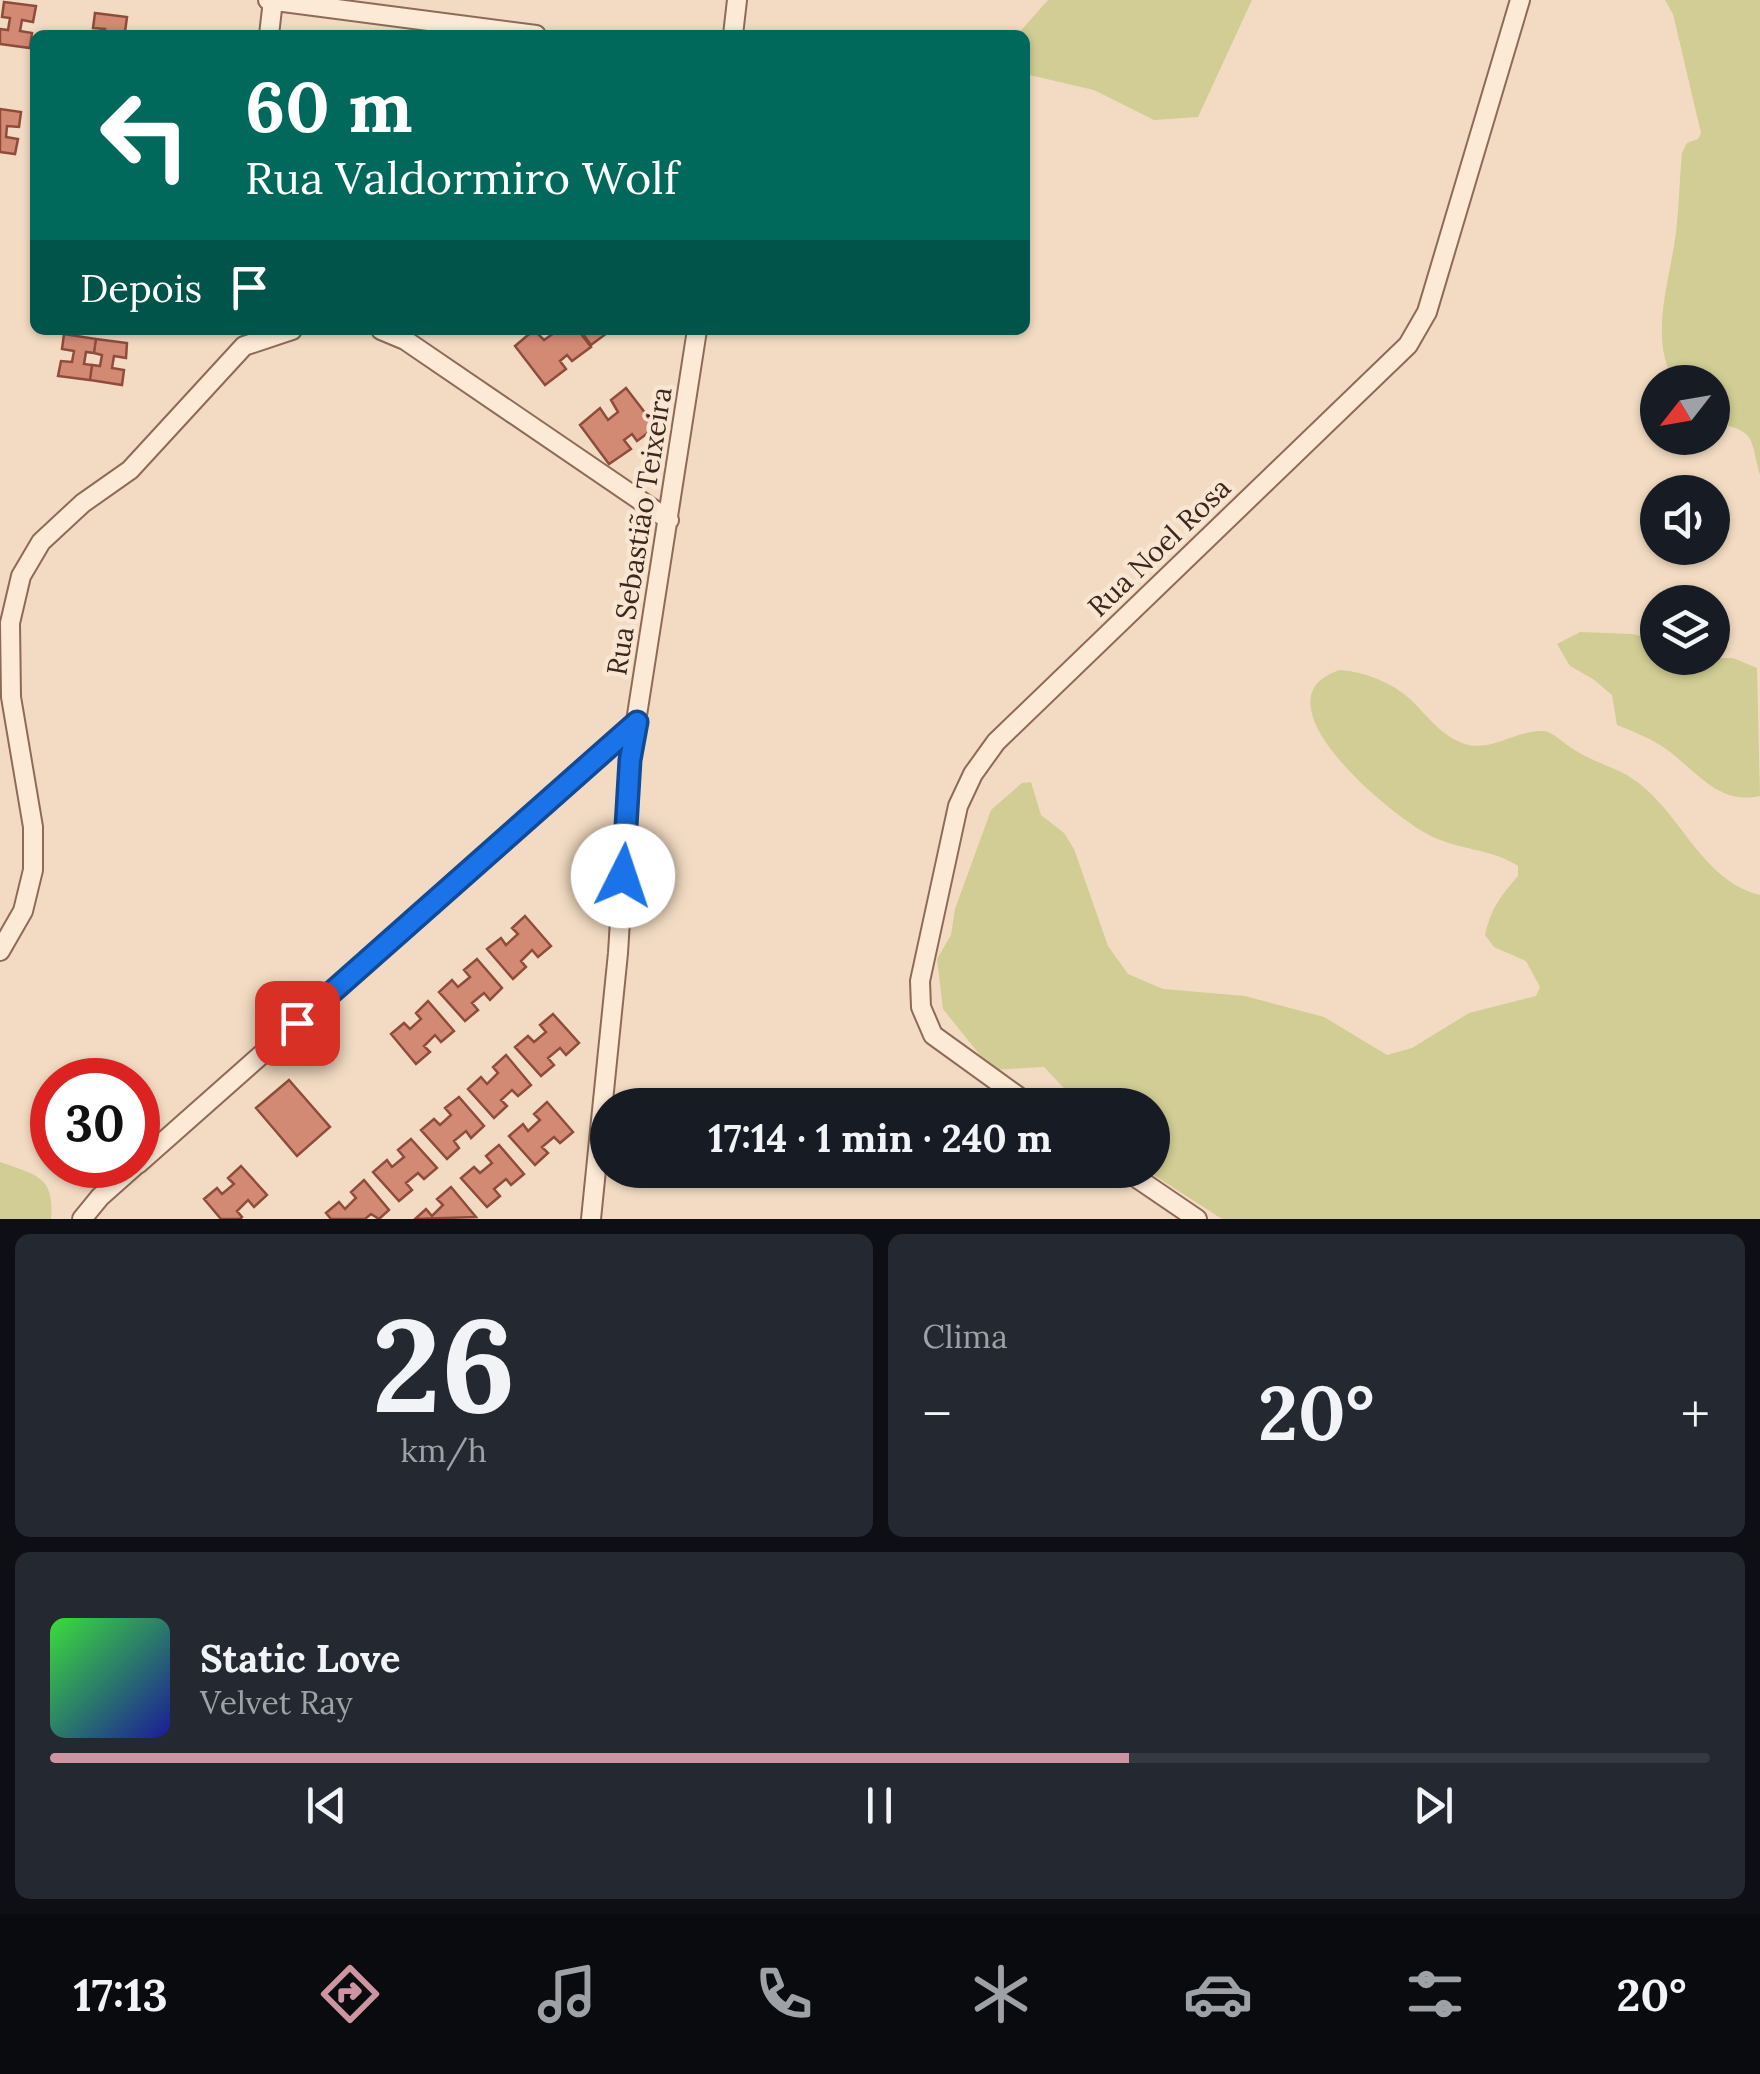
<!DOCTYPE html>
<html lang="pt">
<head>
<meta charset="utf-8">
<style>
	:root { --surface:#171b24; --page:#242831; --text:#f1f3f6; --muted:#9ea1a6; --line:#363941; --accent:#cd95a2 }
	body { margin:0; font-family:Lora,serif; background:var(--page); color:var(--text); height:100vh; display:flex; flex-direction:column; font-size:38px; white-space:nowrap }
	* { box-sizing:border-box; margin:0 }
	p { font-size:32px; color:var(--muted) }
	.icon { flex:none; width:55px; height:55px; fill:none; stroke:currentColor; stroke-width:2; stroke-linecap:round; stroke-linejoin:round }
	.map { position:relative; height:1219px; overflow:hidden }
	.drawer { display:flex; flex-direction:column; gap:15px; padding:15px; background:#0d0f14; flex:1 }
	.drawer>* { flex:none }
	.hud { position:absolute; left:30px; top:30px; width:1000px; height:305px; border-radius:15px; box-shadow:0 2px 8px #0004; background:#00695c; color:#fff; overflow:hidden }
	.needle { width:65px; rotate:239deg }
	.tools { position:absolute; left:1640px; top:365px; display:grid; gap:20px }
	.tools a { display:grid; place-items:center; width:90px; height:90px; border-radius:50%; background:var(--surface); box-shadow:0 2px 8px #0004; font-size:50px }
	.speed { position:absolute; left:30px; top:1058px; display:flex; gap:20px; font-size:50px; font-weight:700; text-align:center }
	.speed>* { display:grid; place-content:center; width:130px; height:130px; border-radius:50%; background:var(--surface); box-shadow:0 2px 8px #0004; line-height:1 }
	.speed .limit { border:15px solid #d22; background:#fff; color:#111 }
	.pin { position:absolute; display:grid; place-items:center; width:85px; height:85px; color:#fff; margin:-42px; border-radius:20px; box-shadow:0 5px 15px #0006 }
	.me { position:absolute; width:110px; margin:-55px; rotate:4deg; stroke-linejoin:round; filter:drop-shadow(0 0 8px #0008) }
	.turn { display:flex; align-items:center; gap:35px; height:210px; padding:0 50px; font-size:45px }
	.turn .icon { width:130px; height:130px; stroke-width:2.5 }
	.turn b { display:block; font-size:70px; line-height:85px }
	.then { display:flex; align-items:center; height:95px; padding:0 50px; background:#0003; gap:20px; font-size:38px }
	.big { font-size:75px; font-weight:800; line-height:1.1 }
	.drawer .tile { flex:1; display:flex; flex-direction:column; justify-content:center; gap:15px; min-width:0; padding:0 35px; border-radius:15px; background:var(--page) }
	.drawer .dial { align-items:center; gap:0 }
	.dial b { font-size:130px; line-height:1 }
	.song { display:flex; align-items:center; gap:30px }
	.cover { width:120px; height:120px; border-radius:15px; background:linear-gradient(135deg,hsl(120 70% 55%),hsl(240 70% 35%)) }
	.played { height:10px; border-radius:5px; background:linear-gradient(90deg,var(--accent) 65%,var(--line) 65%) }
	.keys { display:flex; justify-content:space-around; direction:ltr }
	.heat { display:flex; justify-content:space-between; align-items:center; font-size:55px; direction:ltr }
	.drawer .tiles { flex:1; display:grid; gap:15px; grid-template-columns:1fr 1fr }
	.tile:last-child { grid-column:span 2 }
	.trip { position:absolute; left:590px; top:1088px; width:580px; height:100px; border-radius:50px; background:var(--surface); box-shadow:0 2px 8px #0004; font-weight:800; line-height:100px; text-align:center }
	.tab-bar { display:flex; height:160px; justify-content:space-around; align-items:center; background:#090b0e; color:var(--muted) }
	.tab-bar .icon { width:70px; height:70px }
	.tab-bar .current { color:var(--accent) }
	.tab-bar b { font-size:45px; color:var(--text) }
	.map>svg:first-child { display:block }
	.green { fill:#d1cd95 }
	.building { fill:#d38a74; stroke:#8f4c3b; stroke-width:2.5 }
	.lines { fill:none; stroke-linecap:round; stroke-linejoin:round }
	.street-casing { stroke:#8e6a57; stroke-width:22 }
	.street { stroke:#fce9d6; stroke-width:18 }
	.route-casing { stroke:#114b97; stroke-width:25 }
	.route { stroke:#1a73e8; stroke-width:18 }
	.labels { text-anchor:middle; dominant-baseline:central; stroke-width:9; stroke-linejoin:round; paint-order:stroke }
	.street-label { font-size:28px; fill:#3c261d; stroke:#f9e6d2 }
</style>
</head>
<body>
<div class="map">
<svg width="1760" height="1219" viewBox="0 0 1760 1219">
	<rect width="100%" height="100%" fill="#f2dbc2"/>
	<!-- green -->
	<path class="green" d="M1048,0H1252L1198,117L1154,120L1094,90L1025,74V35H1017Z
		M1665,0H1760V475C1749,433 1757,434 1713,421L1712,382H1675C1650,343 1667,288 1674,246C1679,216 1679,184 1682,153L1687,143L1698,139L1701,133L1673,14Z
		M1580,632L1633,634L1657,641L1658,658H1733L1757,668L1760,796C1715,806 1694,766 1660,745C1647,737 1632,731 1617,725L1612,695L1593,679L1570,666L1557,644Z
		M1340,670C1365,672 1391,682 1410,699C1428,716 1438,733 1462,743C1490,754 1517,729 1544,731C1553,732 1562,742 1570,747C1587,759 1607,765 1625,774C1679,804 1698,880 1760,895V1219H1222L1146,1170H1152V1105H1080L1044,1067L992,1070L943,1009L937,959L951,935L955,909L991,810L1022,783L1031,782L1041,815L1064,833L1074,849L1108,946L1128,974L1163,989L1245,996L1324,1017L1387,1055L1412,1048L1469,1013L1536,996L1540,987L1526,961L1494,947L1485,935C1490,910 1501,895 1518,876V866C1493,849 1459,850 1431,836C1393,818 1249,699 1340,670Z
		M0,1162C36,1175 55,1176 51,1219H0Z"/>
	<!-- building -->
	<path class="building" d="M4,2L36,6L33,22L22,20L20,31L32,33L30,48L0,44V29L8,30L10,18L2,17Z
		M95,13L127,17L125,32L104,35L105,29L93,28Z
		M0,109L21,112L19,127L7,126L6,137L18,139L15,154L0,152Z
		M534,330L544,340L554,333L552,330H578L591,347L572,361L567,355L560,361L566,369L545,385L515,346Z
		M580,330H611L591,345Z
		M64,334L96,339L94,353L86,352L84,364L92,365L90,380L58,376L61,361L72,362L74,351L62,349Z
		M96,339L127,343L126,358L114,356L112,368L124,370L122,385L90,380L92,365L100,366L102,355L94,353Z
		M626,388L656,427L637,441L632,434L624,440L631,449L609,464L580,425L600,408L608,420L618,412L611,400Z
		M525,916L551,946L538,957L532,950L521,961L526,967L513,979L487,949L501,938L506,945L518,934L512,928Z
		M477,959L502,988L490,1000L484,993L472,1003L478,1010L465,1021L439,992L452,980L458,987L470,977L464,970Z
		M428,1001L454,1031L441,1042L435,1035L424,1046L430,1052L416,1064L391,1034L404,1023L410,1029L421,1019L416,1013Z
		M553,1014L579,1043L566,1055L560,1048L548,1058L554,1065L541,1076L515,1047L528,1036L534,1042L546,1032L540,1025Z
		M506,1055L531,1085L518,1096L512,1090L501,1100L507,1106L494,1118L468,1089L481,1077L487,1084L498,1073L493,1067Z
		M289,1080L330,1127L297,1156L256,1108Z
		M459,1097L484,1126L471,1138L466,1131L454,1141L459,1148L447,1159L421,1130L434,1119L440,1125L451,1115L445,1108Z
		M547,1102L573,1132L560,1143L554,1137L542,1147L548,1153L535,1165L509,1136L523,1124L528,1131L540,1120L534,1114Z
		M411,1139L437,1168L424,1179L418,1173L406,1183L412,1190L399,1201L373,1172L387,1160L392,1167L404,1157L398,1150Z
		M499,1145L524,1174L511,1185L506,1179L494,1189L500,1196L487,1207L461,1178L474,1167L480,1173L492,1163L486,1156Z
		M241,1166L267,1195L254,1207L248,1200L237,1211L242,1217L240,1219H221L204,1199L217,1188L222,1194L234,1184L228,1178Z
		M364,1180L389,1210L379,1219L371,1214L365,1219H331L326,1213L339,1202L345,1209L356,1198L351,1192Z
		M451,1187L476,1217L415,1219L426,1209L432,1216L443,1205L437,1199Z"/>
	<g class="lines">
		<defs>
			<path id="street" d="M268,0L536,35
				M269,35L273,0
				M733,35L737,0
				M381,330L405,340L669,520
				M0,951L23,911L33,870V827L11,697L10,623L21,576L41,542L83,503L130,470L244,346L292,330
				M1030,1105L933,1035L921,1007L920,981L958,806L973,774L996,742L1408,345L1427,312L1520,0
				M138,1164L637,722
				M1125,1170L1197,1219
				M82,1219L100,1197L136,1165
				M591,1219L618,953L630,760L697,330"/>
		</defs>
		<!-- street casing -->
		<use href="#street" class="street-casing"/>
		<!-- street -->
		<use href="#street" class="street"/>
	</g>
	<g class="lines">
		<defs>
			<path id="route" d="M297,1023L637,722L630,760L623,876"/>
		</defs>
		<!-- route casing -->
		<use href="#route" class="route-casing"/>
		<!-- route -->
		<use href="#route" class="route"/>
	</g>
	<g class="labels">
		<!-- street labels -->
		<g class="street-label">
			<text transform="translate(639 531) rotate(-81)">Rua Sebastião Teixeira</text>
			<text transform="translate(1159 547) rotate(-44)">Rua Noel Rosa</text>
		</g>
	</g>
</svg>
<div class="tools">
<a><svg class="needle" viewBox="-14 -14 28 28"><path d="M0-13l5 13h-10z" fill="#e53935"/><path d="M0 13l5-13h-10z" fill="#9ea1a6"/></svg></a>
<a><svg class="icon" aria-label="sound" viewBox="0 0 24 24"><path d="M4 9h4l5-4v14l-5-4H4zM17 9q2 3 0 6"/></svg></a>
<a><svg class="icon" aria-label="layers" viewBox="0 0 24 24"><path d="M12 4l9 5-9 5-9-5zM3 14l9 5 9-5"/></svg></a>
</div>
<div class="speed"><div class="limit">30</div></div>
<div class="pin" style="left:297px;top:1023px;background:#d93025"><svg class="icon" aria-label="arrive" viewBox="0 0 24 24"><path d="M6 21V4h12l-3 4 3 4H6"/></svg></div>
<svg class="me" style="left:623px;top:876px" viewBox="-20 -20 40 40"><circle r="19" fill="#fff"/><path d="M0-13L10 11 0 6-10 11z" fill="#1a73e8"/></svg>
<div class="trip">17:14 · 1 min · 240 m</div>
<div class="hud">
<div class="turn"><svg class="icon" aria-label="left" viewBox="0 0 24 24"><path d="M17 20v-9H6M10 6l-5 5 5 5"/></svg><div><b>60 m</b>Rua Valdormiro Wolf</div></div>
<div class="then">Depois<svg class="icon" aria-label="arrive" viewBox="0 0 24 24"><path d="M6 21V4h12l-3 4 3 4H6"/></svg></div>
</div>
</div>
<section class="drawer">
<div class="tiles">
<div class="tile dial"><b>26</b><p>km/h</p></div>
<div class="tile"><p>Clima</p>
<div class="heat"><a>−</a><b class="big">20°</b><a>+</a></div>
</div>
<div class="tile">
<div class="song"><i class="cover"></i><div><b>Static Love</b><p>Velvet Ray</p></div></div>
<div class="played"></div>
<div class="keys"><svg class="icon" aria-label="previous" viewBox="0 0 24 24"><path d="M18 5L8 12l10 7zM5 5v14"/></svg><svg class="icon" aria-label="pause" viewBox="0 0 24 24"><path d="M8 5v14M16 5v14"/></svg><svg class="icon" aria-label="next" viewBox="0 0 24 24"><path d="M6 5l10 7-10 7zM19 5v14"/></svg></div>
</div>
</div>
</section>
<nav class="tab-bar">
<b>17:13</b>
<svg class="icon current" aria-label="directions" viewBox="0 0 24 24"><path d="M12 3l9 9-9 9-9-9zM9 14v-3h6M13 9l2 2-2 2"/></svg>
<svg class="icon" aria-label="music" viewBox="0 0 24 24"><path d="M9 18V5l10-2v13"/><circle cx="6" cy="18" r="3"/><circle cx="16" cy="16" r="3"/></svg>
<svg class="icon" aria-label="phone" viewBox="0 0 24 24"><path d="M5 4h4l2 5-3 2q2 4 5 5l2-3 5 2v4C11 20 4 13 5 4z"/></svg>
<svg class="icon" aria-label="climate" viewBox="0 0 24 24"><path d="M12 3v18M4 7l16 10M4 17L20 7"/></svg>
<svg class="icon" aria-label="car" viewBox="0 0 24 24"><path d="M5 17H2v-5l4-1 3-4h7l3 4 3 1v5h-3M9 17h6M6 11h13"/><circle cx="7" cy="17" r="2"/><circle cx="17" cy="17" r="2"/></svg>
<svg class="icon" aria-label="filters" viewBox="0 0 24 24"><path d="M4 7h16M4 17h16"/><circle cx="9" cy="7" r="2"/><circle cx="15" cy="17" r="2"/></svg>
<b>20°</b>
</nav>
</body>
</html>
